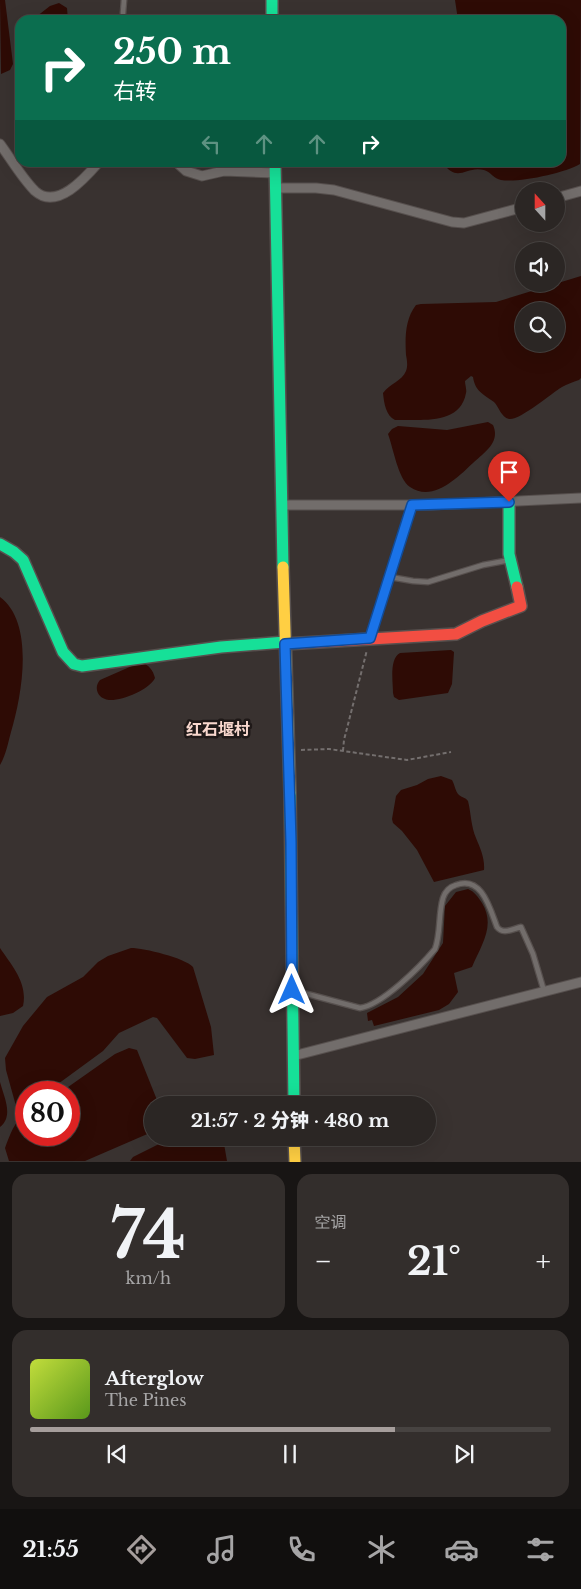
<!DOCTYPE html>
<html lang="zh">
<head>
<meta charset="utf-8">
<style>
	:root { --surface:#2b2624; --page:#332e2c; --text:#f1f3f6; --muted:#a6a5a6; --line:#474341; --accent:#a69e9c }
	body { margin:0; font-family:"Libre Baskerville","Noto Sans SC",serif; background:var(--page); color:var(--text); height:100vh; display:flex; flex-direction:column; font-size:19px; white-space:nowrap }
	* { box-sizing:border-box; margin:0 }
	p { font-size:16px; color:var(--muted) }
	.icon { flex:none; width:28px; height:28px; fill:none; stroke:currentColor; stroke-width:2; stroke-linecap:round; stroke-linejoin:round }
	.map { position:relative; height:1162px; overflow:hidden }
	.sheet { display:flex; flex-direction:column; gap:12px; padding:12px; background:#181514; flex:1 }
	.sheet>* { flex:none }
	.banner { position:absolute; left:15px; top:15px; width:551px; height:152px; border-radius:15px; box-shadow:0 5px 20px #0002,0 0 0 1px var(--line); background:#0b6e4f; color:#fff; overflow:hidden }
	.needle { width:32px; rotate:339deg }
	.buttons { position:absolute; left:515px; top:182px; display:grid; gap:10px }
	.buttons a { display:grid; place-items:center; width:50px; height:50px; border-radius:50%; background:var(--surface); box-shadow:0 5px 20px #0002,0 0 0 1px var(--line); font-size:25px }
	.speed { position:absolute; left:15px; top:1081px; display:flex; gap:10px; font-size:25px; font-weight:700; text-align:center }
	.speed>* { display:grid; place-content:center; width:65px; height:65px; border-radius:50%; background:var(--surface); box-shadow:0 5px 20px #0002,0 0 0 1px var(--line); line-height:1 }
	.speed .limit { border:8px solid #d22; background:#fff; color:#111 }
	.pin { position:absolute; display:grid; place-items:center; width:42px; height:42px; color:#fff; margin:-51px -21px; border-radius:50% 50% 50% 0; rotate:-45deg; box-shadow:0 0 5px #0007 }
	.pin .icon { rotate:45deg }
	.me { position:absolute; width:55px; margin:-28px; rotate:0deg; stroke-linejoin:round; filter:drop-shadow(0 0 4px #0008) }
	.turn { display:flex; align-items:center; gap:18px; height:105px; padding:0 15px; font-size:22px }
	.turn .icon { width:65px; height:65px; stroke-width:2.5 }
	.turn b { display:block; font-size:35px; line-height:42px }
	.lanes { display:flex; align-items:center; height:48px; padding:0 15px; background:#0003; justify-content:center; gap:25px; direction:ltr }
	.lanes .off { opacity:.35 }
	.big { font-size:38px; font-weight:800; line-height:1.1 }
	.sheet .widget { flex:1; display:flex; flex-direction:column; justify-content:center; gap:8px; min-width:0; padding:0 18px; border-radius:15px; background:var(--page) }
	.sheet .dial { align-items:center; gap:0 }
	.dial b { font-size:65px; line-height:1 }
	.song { display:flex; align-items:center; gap:15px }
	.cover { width:60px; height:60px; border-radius:8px; background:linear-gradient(135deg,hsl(70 70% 55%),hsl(90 70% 35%)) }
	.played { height:5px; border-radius:2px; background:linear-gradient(90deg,var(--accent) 70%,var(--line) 70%) }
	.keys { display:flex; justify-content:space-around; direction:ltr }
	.heat { display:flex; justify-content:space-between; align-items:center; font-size:28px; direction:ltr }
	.sheet .tiles { flex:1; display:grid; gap:12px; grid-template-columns:1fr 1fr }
	.widget:last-child { grid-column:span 2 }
	.trip { position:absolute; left:144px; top:1096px; width:292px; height:50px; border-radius:25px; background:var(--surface); box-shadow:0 5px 20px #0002,0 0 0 1px var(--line); font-weight:800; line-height:50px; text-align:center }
	.menu { display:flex; height:80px; justify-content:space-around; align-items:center; background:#110f0e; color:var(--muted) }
	.menu .icon { width:35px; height:35px }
	.menu .on { color:var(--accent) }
	.menu b { font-size:22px; color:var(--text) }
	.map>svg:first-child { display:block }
	.water { fill:#2e0b05; fill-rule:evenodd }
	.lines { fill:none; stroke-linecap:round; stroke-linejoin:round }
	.lane-casing { stroke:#57504e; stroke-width:7 }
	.street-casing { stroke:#57504e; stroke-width:11 }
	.fast-casing { stroke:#57504e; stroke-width:14 }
	.slow-casing { stroke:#57504e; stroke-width:14 }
	.jam-casing { stroke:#57504e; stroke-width:14 }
	.path { stroke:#746f6e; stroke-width:2; stroke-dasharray:4 2.5; stroke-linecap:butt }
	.lane { stroke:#726d6b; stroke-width:4.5 }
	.street { stroke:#726d6b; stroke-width:9 }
	.fast { stroke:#16e098; stroke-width:11 }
	.slow { stroke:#ffcf43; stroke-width:11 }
	.jam { stroke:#f24e42; stroke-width:11 }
	.route-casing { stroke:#114b97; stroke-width:12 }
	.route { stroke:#1a73e8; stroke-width:9 }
	.labels { text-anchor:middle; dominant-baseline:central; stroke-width:5; stroke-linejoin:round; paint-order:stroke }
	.quarter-label { font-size:16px; font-weight:bold; fill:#f8d7cd; stroke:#1f1918 }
</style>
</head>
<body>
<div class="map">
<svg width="581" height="1162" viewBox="0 0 581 1162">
	<rect width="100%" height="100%" fill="#393230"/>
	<!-- water -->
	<path class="water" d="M0,0H5L13,64L10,70L1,74Z
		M455,0H581L580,164C565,173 519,183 501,180C494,179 491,172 484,170C466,165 458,184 443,163L561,162V20H458Z
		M59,3L67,8L68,20H32L50,6Z
		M581,276V378L579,380C573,382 567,384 562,387C552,393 519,421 509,419C501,417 499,407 494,402C483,394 475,391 473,377L471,376L465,381C465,385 467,390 466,393C460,426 420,419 395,420C386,416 384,403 383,393C389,384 402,381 406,371C408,366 407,360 406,355C405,338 405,319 416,305L421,304L496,302ZM524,311H556V344H524Z
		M488,422L493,425C501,443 483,453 473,463C458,477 433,503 410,487C398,479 393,447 388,434L392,429L398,426L447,430Z
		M0,597C35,623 22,695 11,732C8,743 6,755 0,765Z
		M451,650L454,652L452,684L448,693L399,700L394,697L393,693C393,682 389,659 400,653Z
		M141,662C149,665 153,670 155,678C149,690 122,701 109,700C98,699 93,688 100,680Z
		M441,776L452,780C455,785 455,791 459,795C463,798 465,797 468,801C471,813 471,827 476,838C480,848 485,858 484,870L434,882L417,850L402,831L393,823L392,819L396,796L401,790L417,785L428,779Z
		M468,889C475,892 478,897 482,903C496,926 481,945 472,967L454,973L458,992L449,1004L439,1010L374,1026L372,1020L368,1021L367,1013L398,997L423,974L443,943L445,906L456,892Z
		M0,948C12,966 28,983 23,1006L13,1013L0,1016Z
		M131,948C144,948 185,958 193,967L211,1027L214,1055L195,1059L187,1058L157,1018L153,1017L119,1033L103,1051L47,1092H26V1108H20L16,1106L6,1070L5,1058L23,1026L47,997L83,977L98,962L108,956Z
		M129,1048L137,1050L159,1105H152V1132L85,1161H9L5,1148C10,1135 14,1121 26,1114V1135H69V1092H61L115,1054Z
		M0,1082C4,1097 14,1116 0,1127Z
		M171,1138H223L227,1161H130L133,1157Z"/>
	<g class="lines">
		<defs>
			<path id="lane" d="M123,13L124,0
				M390,577L413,581L428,582L483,565L510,560
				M371,637L411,505
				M296,991L360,1008C382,1005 420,967 435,949C441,933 438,915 443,898C445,892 449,887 456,885C482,875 490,909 497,927C503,935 512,929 521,927L533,954L544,991"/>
			<path id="street" d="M0,144C11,159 22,178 35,191C57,211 86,177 99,162
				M176,162L186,171L202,176L224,171L275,173
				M275,188H316L334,190L452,222L464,223L524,207
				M556,198L581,191
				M282,505H431L581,498
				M293,1056L581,982"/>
			<path id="fast" d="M272,0V20
				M275,162L283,567
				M509,501V554L517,587
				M0,544L14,552L23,560L63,652L74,664L82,666L221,647L285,642
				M290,793L294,1105"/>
			<path id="slow" d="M283,567L290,793
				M294,1138L295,1162"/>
			<path id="jam" d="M285,644L456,634L482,621L521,606L517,587"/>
		</defs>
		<!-- lane casing -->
		<use href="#lane" class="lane-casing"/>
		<!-- street casing -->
		<use href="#street" class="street-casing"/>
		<!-- fast casing -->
		<use href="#fast" class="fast-casing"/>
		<!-- slow casing -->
		<use href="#slow" class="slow-casing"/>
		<!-- jam casing -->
		<use href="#jam" class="jam-casing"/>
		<!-- path -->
		<path class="path" d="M301,750L329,749L407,760L451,752
			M343,751L344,740L367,650"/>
		<!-- lane -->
		<use href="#lane" class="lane"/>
		<!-- street -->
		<use href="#street" class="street"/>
		<!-- fast -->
		<use href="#fast" class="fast"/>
		<!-- slow -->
		<use href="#slow" class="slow"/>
		<!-- jam -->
		<use href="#jam" class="jam"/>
	</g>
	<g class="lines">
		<defs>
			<path id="route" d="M292,990L291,842L285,644L370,638L412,505L509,502"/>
		</defs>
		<!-- route casing -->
		<use href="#route" class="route-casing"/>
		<!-- route -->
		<use href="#route" class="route"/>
	</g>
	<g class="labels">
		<!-- quarter labels -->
		<g class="quarter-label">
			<text x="218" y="729">红石堰村</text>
		</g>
	</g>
</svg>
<div class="buttons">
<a><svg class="needle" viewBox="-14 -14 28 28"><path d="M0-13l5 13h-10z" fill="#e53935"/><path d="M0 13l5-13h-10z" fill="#a6a5a6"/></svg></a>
<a><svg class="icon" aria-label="sound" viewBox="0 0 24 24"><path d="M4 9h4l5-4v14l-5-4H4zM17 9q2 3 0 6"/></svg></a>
<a><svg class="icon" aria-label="search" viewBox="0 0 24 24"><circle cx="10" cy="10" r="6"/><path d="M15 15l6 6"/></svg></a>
</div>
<div class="speed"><div class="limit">80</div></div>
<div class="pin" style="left:509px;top:502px;background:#d93025"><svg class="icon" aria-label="arrive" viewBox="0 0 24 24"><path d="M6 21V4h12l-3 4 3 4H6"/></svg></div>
<svg class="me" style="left:292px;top:990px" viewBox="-20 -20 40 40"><path d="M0-17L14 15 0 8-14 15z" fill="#1a73e8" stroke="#fff" stroke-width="4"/></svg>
<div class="trip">21:57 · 2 分钟 · 480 m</div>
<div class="banner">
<div class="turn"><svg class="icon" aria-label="right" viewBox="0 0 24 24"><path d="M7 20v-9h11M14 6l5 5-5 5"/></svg><div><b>250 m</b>右转</div></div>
<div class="lanes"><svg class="icon off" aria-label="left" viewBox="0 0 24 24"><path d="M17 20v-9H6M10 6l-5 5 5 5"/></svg><svg class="icon off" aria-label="ahead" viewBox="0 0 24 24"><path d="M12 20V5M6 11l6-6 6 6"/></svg><svg class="icon off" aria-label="ahead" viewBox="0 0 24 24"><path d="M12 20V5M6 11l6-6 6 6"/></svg><svg class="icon" aria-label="right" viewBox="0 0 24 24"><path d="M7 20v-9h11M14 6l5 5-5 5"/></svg></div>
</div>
</div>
<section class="sheet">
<div class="tiles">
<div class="widget dial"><b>74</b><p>km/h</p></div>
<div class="widget"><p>空调</p>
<div class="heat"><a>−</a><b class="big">21°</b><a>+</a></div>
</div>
<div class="widget">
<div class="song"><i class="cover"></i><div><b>Afterglow</b><p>The Pines</p></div></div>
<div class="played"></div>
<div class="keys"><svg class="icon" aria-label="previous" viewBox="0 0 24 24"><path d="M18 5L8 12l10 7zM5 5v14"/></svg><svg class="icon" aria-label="pause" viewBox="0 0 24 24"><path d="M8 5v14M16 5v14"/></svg><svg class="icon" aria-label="next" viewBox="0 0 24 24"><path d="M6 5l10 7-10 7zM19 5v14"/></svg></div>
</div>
</div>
</section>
<nav class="menu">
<b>21:55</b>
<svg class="icon on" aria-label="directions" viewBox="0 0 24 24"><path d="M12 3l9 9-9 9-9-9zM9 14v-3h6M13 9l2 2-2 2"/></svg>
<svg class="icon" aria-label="music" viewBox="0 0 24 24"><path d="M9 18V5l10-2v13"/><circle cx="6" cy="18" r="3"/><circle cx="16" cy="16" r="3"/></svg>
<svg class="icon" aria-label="phone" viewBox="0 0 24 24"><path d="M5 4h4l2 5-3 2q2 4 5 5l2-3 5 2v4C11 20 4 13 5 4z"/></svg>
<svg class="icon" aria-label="climate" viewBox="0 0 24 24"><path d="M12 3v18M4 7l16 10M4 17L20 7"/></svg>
<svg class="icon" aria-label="car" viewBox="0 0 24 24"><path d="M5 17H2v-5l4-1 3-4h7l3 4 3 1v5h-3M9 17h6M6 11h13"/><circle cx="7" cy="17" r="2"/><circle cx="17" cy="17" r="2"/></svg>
<svg class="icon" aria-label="filters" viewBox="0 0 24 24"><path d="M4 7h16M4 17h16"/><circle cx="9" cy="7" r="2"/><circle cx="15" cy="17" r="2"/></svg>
</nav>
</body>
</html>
